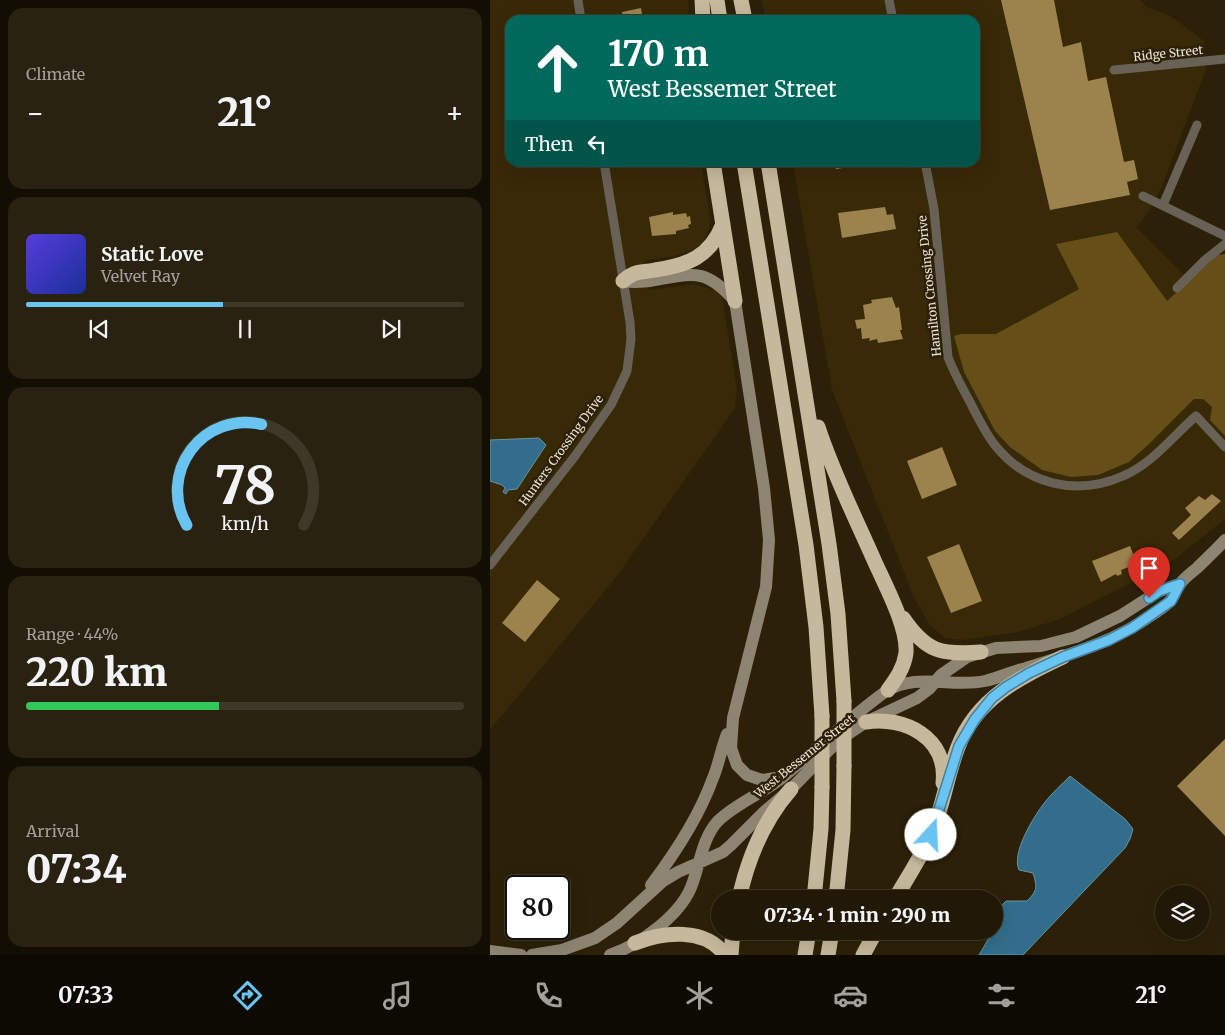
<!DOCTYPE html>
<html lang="en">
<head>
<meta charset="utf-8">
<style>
	:root { --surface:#211906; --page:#292210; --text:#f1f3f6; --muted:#a2a09b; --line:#3e3828; --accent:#69c4f1 }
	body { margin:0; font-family:Merriweather,serif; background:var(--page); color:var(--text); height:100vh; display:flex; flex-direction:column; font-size:19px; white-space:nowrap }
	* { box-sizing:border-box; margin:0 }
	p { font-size:16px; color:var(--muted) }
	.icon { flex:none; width:28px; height:28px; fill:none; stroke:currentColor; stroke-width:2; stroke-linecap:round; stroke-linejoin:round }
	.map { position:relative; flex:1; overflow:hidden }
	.details { display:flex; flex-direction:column; gap:8px; padding:8px; background:#120e03; width:490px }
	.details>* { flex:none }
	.guide { position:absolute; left:15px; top:15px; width:475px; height:152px; border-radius:15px; box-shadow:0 5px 20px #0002,0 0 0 1px var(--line); background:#00695c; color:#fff; overflow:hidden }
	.tools { position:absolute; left:665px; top:885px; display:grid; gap:10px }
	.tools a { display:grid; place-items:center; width:55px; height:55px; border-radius:50%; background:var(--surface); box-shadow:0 5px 20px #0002,0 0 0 1px var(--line); font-size:25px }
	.speed { position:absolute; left:15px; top:875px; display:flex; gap:10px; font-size:25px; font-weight:700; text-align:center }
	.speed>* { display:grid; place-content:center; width:65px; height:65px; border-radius:50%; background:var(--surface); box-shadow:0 5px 20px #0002,0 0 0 1px var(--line); line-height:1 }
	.speed .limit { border:2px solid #111; border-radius:8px; background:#fff; color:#111 }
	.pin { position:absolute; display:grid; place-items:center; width:42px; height:42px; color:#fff; margin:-51px -21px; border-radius:50% 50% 50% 0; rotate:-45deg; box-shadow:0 0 5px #0007 }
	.pin .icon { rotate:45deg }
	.me { position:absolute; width:55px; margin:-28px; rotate:20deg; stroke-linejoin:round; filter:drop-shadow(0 0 4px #0008) }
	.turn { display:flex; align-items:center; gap:18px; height:105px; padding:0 20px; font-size:22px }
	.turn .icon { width:65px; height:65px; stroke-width:2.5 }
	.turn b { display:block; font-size:35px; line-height:42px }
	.then { display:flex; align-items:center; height:48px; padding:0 20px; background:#0003; gap:10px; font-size:19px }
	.big { font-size:38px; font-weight:800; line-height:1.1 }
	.details .tile { flex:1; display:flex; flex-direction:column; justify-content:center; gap:8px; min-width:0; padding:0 18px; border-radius:15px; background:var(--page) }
	.details .dial { align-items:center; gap:0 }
	.dial svg { height:130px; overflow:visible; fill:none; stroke:var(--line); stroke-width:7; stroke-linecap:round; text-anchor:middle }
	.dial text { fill:var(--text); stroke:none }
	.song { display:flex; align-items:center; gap:15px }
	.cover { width:60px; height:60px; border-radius:8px; background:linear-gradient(135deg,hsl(250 70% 55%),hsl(230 70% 35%)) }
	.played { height:5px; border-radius:2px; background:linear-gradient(90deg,var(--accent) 45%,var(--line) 45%) }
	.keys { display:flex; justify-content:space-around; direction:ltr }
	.heat { display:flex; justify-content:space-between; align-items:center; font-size:28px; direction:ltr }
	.charge { height:8px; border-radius:4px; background:linear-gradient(90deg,#34c759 44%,var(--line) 0) }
	.trip { position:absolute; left:221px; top:890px; width:292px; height:50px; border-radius:25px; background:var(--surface); box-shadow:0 5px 20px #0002,0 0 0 1px var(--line); font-weight:800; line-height:50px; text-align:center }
	.menu { display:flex; height:80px; justify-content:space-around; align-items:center; background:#0d0a02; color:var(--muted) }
	.menu .icon { width:35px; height:35px }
	.menu .on { color:var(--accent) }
	.menu b { font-size:22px; color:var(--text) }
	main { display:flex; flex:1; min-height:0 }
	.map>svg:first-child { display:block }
	.built { fill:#382907 }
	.forest { fill:#654e17 }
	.water { fill:#326e8b; stroke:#6991a1 }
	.building { fill:#9c834e }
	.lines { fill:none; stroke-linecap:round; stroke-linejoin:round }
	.street { stroke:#676156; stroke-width:9 }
	.secondary { stroke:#8d8472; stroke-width:12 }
	.highway { stroke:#c6b89b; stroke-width:15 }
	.highway-bridge { stroke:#c6b89b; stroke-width:15 }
	.route-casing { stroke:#447f9d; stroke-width:12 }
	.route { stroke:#69c4f1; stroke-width:9 }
	.labels { text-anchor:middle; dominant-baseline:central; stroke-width:5; stroke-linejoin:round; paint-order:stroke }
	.street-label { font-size:12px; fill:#eae2d3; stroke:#2c2108 }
</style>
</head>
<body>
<main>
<section class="details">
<div class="tile"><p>Climate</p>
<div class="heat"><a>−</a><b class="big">21°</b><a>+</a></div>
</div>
<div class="tile">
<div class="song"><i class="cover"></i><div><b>Static Love</b><p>Velvet Ray</p></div></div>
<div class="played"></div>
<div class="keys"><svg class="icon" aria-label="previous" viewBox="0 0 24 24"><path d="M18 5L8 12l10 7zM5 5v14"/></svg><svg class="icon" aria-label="pause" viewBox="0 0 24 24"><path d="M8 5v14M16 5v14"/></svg><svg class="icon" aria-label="next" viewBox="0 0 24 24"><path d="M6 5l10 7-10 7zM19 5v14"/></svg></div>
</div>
<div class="tile dial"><svg viewBox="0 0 100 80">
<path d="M14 69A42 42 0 1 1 86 69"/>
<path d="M14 69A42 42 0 0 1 60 7" stroke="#69c4f1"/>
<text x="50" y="56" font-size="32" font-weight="700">78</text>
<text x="50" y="72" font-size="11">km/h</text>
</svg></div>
<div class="tile"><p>Range · 44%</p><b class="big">220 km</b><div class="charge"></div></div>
<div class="tile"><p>Arrival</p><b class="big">07:34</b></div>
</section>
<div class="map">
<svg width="735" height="955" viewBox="0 0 735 955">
	<rect width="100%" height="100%" fill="#2c2108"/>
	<!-- built -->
	<path class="built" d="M0,0H198L199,20H20V162L211,163L220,218L219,228L213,243L205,249L184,256L154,261L158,290L203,284L225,290L232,297L247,389L245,408L127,576L0,730Z
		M272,0H650L657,7L681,16L714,41L716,69L671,189L657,214L646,227L690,271L702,280L735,254V519L681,562L570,619L528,632L472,640L455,638L439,624L423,595L342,390L303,163L485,162V20H276Z"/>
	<!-- forest -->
	<path class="forest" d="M627,232L677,301L727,255L735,254V436L720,420L722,407L713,399H704L658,445L639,462L608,475L581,477L552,470L520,447L505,431L474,372L464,336L471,334H506L589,289L566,244Z"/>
	<!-- water -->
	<path class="water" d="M49,438L56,445L27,489L18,490L16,494L13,492L15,488L12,485L0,481V440Z
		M580,776L635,819L643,829L640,839L635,848L533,955H489L503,931H505L510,907L516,901H537C548,890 547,887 543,873L529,870C521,853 544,816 555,802C562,793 572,784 580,776Z"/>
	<!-- building -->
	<path class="building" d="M511,0H564L573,47L591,42L598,81L616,77L634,162L644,160L648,179L637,182L640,195L560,210Z
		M151,8L153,20H133L132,12Z
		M345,162H379V164L346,169Z
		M395,207L397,215L403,214L406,229L352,238L348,213Z
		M183,212V215L196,213L197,217L200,216L201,224L198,225L199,228L186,231V234L162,236L159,217Z
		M402,297L406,308L409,307L412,330H410L413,339L388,343L387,339L379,341L380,338L372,339L371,328L367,329L365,320L375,319L373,305L382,303L381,300Z
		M452,447L467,485L432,499L417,461Z
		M722,494L731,501L689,540L682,533L701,515L695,508L709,496L715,500Z
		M469,544L492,601L461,613L437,557Z
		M640,546L647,564L631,570L632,574L627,576L626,574L611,582L602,561Z
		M47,580L70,599L35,642L12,623Z
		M735,739V836L687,786Z"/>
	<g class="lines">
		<!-- street -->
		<path class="street" d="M88,0L91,20
			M399,0L403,20
			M624,70L735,59
			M435,162L444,209L458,357C464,373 473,389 481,404C488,418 495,432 504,444C535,484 586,497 633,476C662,464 683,436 706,416L735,447
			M653,196L735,236
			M673,205L707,125
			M687,288L715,260L735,244
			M0,565L85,456L121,405L137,371L141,339L140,322L114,162"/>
		<!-- secondary -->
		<path class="secondary" d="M133,281C143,283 150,282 160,281C202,274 214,266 245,301L274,488L279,540L276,587L243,718L241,748L247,765L257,775L272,780L291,777
			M161,885C186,852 209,817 223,778C229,764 231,749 237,734
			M0,951L31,955
			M42,955L72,950L105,938L127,923L173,881L188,872L233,852L241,845L274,812L301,789L339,750L355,736L376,722L427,698L439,689L451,675L477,657L506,648L551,646L586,637L630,616L669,591L690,584
			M120,955C151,944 193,914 203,882C210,862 213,837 228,821C245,804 273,793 293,777C327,749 359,718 395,692C425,672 463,688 495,681C509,678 522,671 536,668C582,654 626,641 665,613C670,609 676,606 680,601C685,596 686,589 690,584C694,578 701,573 707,568C716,559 726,550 735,540"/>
		<!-- highway -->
		<path class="highway" d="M212,0L213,20
			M227,0L230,20
			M251,0L255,20
			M223,162L245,301
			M254,162L316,545L326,627L332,716
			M278,162L339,544L348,614L354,701
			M133,281C146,270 149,273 165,270C198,265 220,257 233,224
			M328,427C343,473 365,517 384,560C395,585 418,627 416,653C414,668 406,679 398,690
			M413,618C436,652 451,655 491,652
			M376,722C415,716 458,738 453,783
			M249,899C258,857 273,821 301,789
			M324,899L331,829L332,787
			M346,899L353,830L354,766
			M405,899C417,878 431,857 441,835C453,807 457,776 468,747C487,698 529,678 573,657
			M145,943C173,932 215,927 235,955
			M241,955L243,931
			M315,955L319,931
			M338,955L342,931
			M373,955L386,931"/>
		<!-- highway-bridge -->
		<path class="highway-bridge" d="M354,701V766
			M332,787V716"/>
	</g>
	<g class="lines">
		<defs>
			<path id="route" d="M441,835L469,746L485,719L502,698L516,687L539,673L573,657L619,640L642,628L681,601L690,584L669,591L659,598"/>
		</defs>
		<!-- route casing -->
		<use href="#route" class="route-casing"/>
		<!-- route -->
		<use href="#route" class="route"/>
	</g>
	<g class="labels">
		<!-- street labels -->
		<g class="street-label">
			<text transform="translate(678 53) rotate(-6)">Ridge Street</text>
			<text transform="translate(439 286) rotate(-96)">Hamilton Crossing Drive</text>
			<text transform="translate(71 450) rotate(-54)">Hunters Crossing Drive</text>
			<text transform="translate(314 756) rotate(-39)">West Bessemer Street</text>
		</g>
	</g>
</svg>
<div class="tools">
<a><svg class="icon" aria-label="layers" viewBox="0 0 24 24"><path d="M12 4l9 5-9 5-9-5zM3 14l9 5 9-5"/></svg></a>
</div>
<div class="speed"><div class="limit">80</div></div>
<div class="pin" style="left:659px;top:598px;background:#d93025"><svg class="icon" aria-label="arrive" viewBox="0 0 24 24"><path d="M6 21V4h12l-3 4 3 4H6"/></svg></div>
<svg class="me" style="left:441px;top:835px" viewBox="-20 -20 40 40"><circle r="19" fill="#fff"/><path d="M0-13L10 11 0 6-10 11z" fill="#69c4f1"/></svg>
<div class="trip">07:34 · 1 min · 290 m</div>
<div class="guide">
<div class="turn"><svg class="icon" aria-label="ahead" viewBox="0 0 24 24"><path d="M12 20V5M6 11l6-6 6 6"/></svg><div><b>170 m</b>West Bessemer Street</div></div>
<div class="then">Then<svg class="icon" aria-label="left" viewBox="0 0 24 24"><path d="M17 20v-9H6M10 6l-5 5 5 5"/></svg></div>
</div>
</div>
</main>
<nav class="menu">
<b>07:33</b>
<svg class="icon on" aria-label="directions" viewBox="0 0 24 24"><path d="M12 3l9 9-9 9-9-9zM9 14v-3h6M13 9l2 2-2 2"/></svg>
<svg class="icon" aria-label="music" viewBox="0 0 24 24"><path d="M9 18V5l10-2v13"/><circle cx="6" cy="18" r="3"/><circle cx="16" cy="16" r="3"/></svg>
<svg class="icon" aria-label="phone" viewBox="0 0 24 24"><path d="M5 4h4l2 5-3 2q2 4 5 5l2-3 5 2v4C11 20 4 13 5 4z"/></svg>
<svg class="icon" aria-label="climate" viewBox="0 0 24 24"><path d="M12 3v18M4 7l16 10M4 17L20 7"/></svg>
<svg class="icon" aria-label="car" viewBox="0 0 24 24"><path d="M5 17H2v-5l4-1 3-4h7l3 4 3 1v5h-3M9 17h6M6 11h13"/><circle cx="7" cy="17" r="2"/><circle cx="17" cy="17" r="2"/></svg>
<svg class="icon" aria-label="filters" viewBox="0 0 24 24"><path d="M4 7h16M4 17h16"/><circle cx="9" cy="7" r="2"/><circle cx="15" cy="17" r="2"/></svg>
<b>21°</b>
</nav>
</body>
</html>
